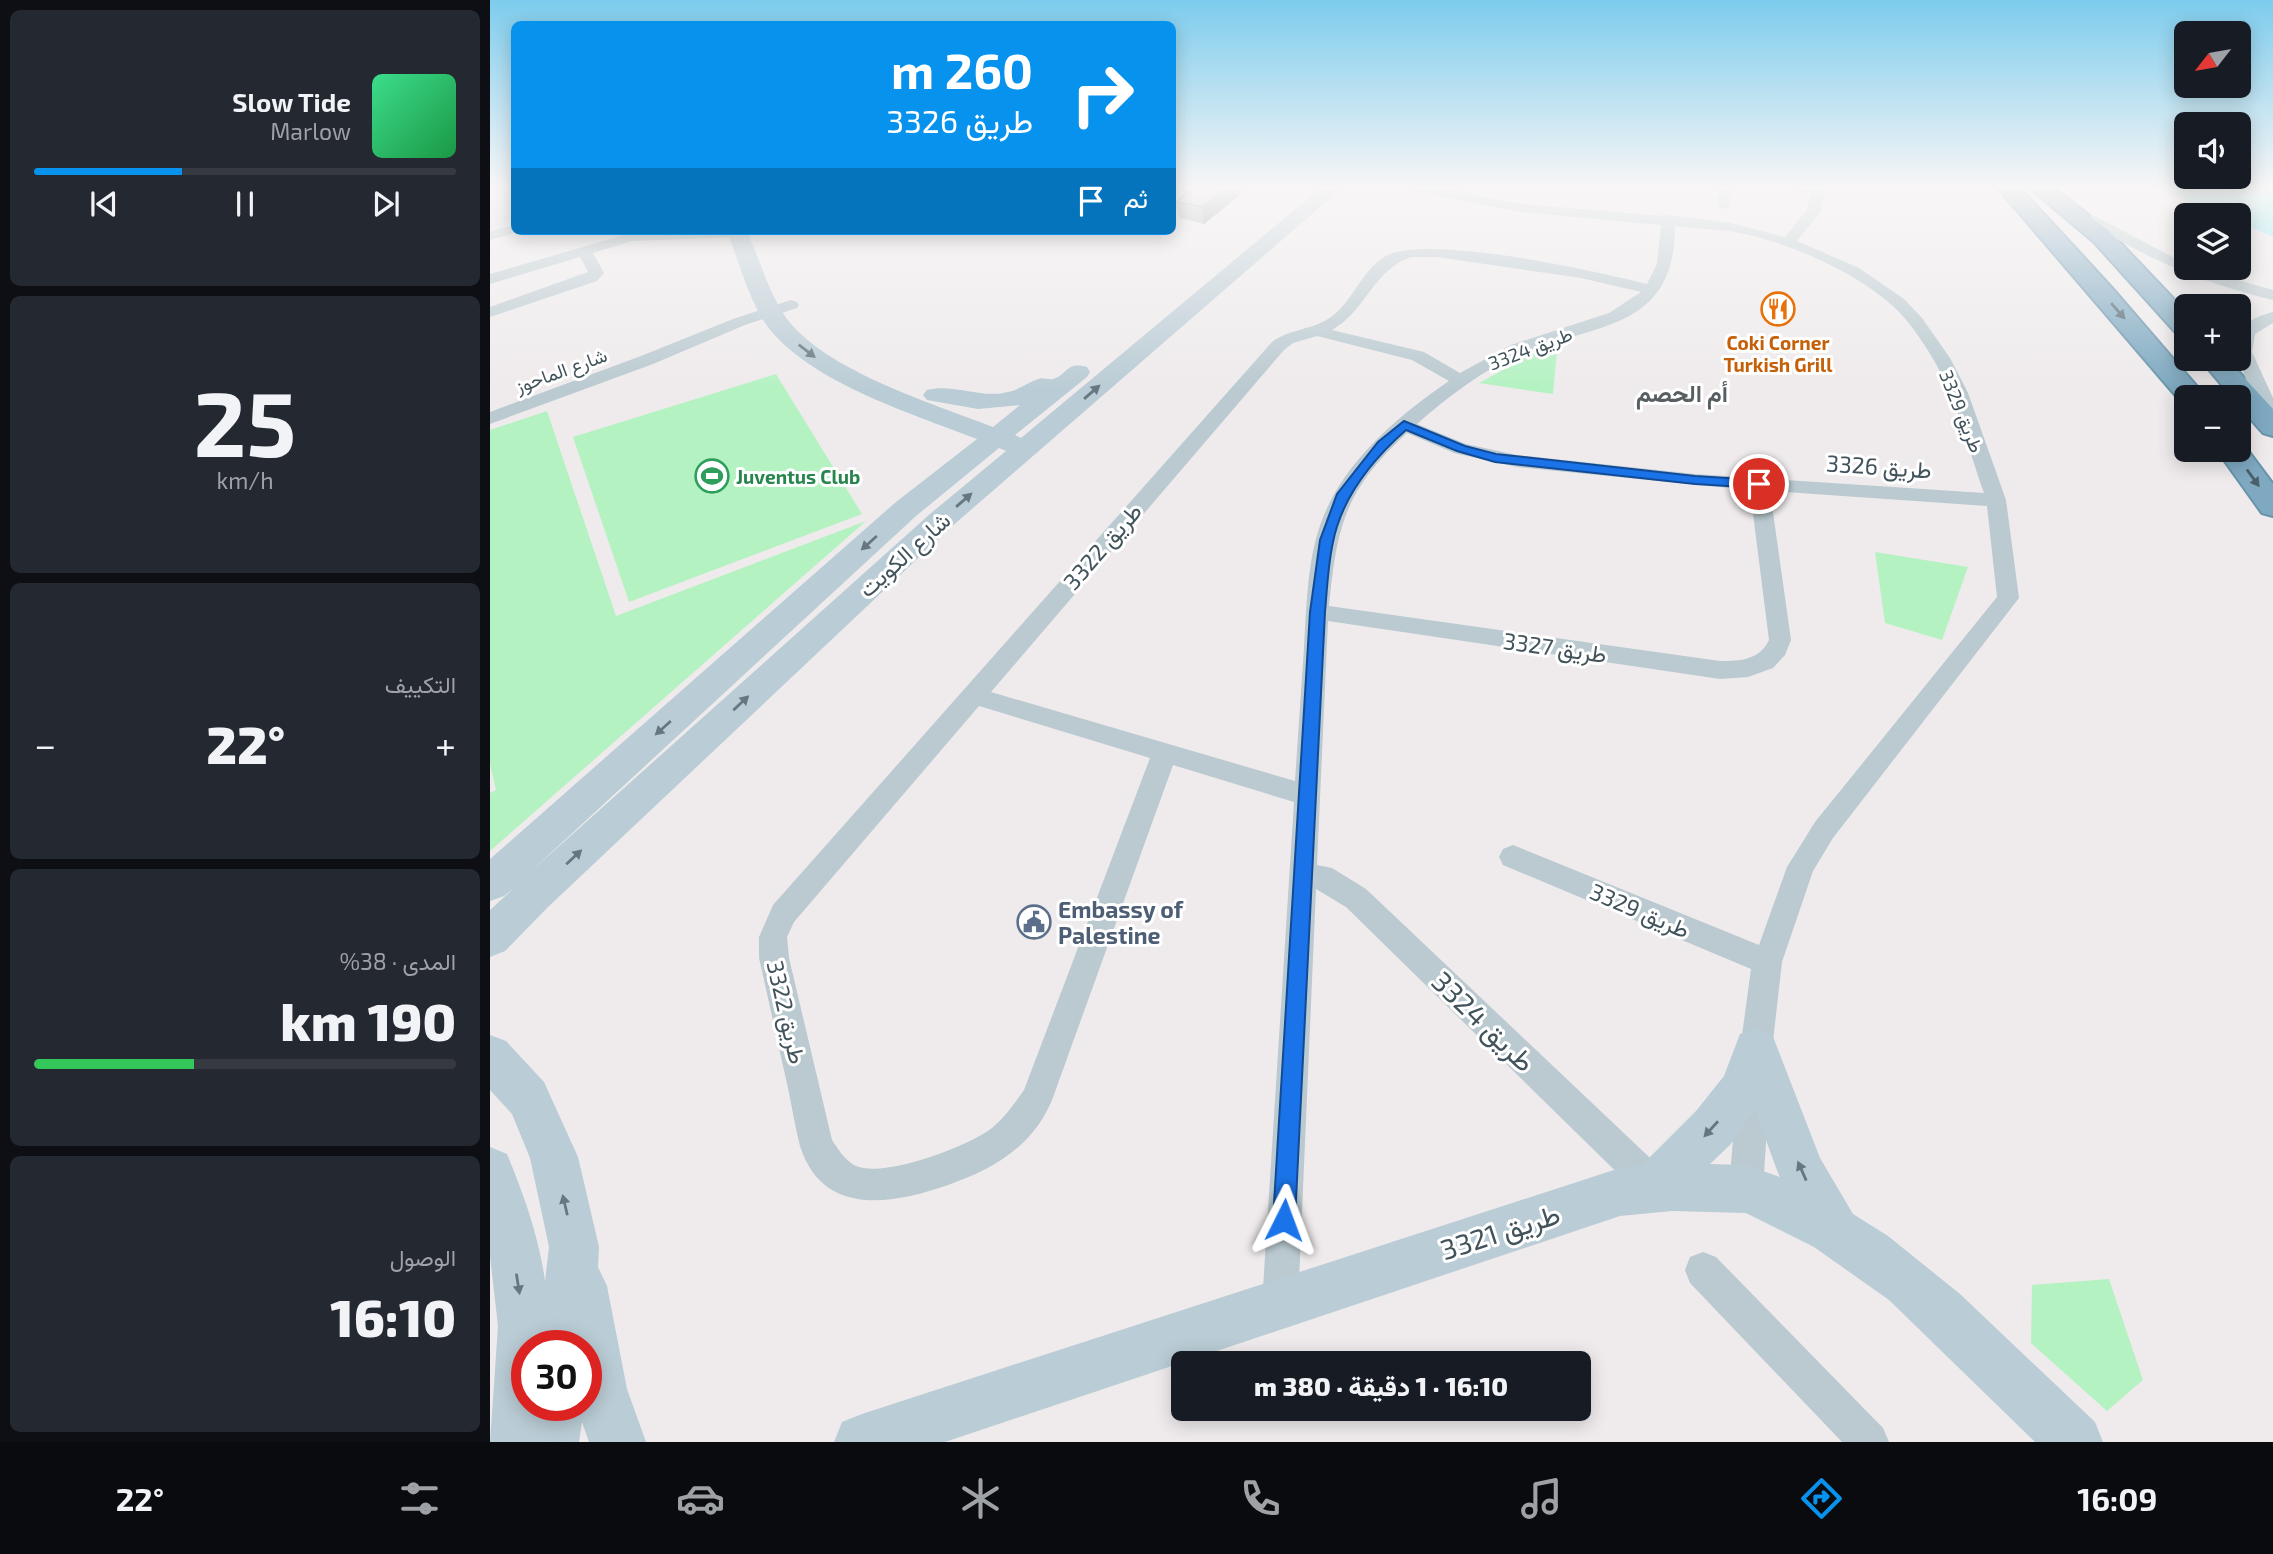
<!DOCTYPE html>
<html lang="ar">
<head>
<meta charset="utf-8">
<style>
	:root { --surface:#171b24; --page:#242831; --text:#f1f3f6; --muted:#9ea1a6; --line:#363941; --accent:#0792ed }
	body { margin:0; font-family:"Exo 2",Vazirmatn,sans-serif; background:var(--page); color:var(--text); direction:rtl; height:100vh; display:flex; flex-direction:column; font-size:26px; white-space:nowrap }
	* { box-sizing:border-box; margin:0 }
	p { font-size:23px; color:var(--muted) }
	.icon { flex:none; width:38px; height:38px; fill:none; stroke:currentColor; stroke-width:2; stroke-linecap:round; stroke-linejoin:round }
	.map { position:relative; flex:1; overflow:hidden; direction:ltr }
	.drawer { display:flex; flex-direction:column; gap:10px; padding:10px; background:#0d0f14; width:490px }
	.drawer>* { flex:none }
	.guide { position:absolute; left:21px; top:21px; width:665px; height:214px; border-radius:10px; box-shadow:0 4px 18px #0003; direction:rtl; background:#0792ed; color:#fff; overflow:hidden }
	.needle { width:46px; rotate:239deg }
	.fabs { position:absolute; left:1684px; top:21px; display:grid; gap:14px }
	.fabs a { display:grid; place-items:center; width:77px; height:77px; border-radius:10px; background:var(--surface); box-shadow:0 4px 18px #0003; font-size:35px }
	.speed { position:absolute; left:21px; top:1330px; display:flex; gap:14px; font-size:35px; font-weight:700; text-align:center }
	.speed>* { display:grid; place-content:center; width:91px; height:91px; border-radius:50%; background:var(--surface); box-shadow:0 4px 18px #0003; line-height:1 }
	.speed .limit { border:10px solid #d22; background:#fff; color:#111 }
	.pin { position:absolute; display:grid; place-items:center; width:60px; height:60px; color:#fff; margin:-30px; border:4px solid #fff; border-radius:50%; box-shadow:0 2px 7px #0007 }
	.me { position:absolute; width:77px; margin:-38px; rotate:3deg; stroke-linejoin:round; filter:drop-shadow(0 0 5px #0008) }
	.turn { display:flex; align-items:center; gap:24px; height:147px; padding:0 28px; font-size:32px }
	.turn .icon { width:91px; height:91px; stroke-width:2.5 }
	.turn b { display:block; font-size:49px; line-height:60px }
	.then { display:flex; align-items:center; height:66px; padding:0 28px; background:#0003; gap:14px; font-size:26px }
	.big { font-size:52px; font-weight:800; line-height:1.1 }
	.drawer .tile { flex:1; display:flex; flex-direction:column; justify-content:center; gap:10px; min-width:0; padding:0 24px; border-radius:10px; background:var(--page) }
	.drawer .dial { align-items:center; gap:0 }
	.dial b { font-size:91px; line-height:1 }
	.song { display:flex; align-items:center; gap:21px }
	.cover { width:84px; height:84px; border-radius:10px; background:linear-gradient(135deg,hsl(150 70% 55%),hsl(140 70% 35%)) }
	.played { height:7px; border-radius:4px; background:linear-gradient(90deg,var(--accent) 35%,var(--line) 35%) }
	.keys { display:flex; justify-content:space-around; direction:ltr }
	.heat { display:flex; justify-content:space-between; align-items:center; font-size:38px; direction:ltr }
	.charge { height:10px; border-radius:5px; background:linear-gradient(90deg,#34c759 38%,var(--line) 0) }
	.trip { position:absolute; left:681px; top:1351px; width:420px; height:70px; border-radius:10px; background:var(--surface); box-shadow:0 4px 18px #0003; font-weight:800; line-height:70px; text-align:center; direction:rtl }
	.menu { display:flex; height:112px; justify-content:space-around; align-items:center; background:#090b0e; color:var(--muted) }
	.menu .icon { width:49px; height:49px }
	.menu .current { color:var(--accent) }
	.menu b { font-size:32px; color:var(--text) }
	main { display:flex; flex:1; min-height:0 }
	.map>svg:first-child { display:block }
	.education { fill:#e0dcde }
	.green { fill:#b4f2c2 }
	.water { fill:#7ceff4 }
	.lines { fill:none; stroke-linecap:round; stroke-linejoin:round }
	.highway-casing { stroke:#6994ac; stroke-width:4 }
	.street { fill:#bacad0; fill-rule:evenodd }
	.secondary { fill:#baccd5; fill-rule:evenodd }
	.highway { fill:#7ea9c1; fill-rule:evenodd }
	.wall { fill:#abb0b4 }
	.shaded-wall { fill:#8b9092 }
	.building { fill:#c7cdd1; stroke:#8b9092; stroke-width:2 }
	.oneway { fill:#4b606a }
	.oneway2 { fill:#667780 }
	.route { fill:#1a73e8; stroke:#114b97; stroke-width:2 }
	.labels { text-anchor:middle; dominant-baseline:central; stroke-width:6; stroke-linejoin:round; paint-order:stroke }
	.far-food-label { font-size:19px; font-weight:bold; fill:#c56008; stroke:#fff }
	.far-street-label { font-size:19px; fill:#42535b; stroke:#fff }
	.far-leisure-label { font-size:19px; font-weight:bold; fill:#27864d; stroke:#fff; text-anchor:start }
	.street-label { font-size:23px; fill:#42535b; stroke:#fff }
	.service-label { font-size:23px; font-weight:bold; fill:#4e5e75; stroke:#fff; text-anchor:start }
	.far-district-label { font-size:24px; font-weight:bold; fill:#585e61; stroke:#fff }
	.near-street-label { font-size:28px; fill:#42535b; stroke:#fff }
</style>
</head>
<body>
<main>
<div class="map">
<svg width="1783" height="1442" viewBox="0 0 1783 1442">
	<rect width="100%" height="100%" fill="#efebec"/>
	<!-- education -->
	<path class="education" d="M0,187H24V221L0,229Z"/>
	<!-- green -->
	<path class="green" d="M1067,351L1063,394L989,383L1044,353Z
		M286,374L372,514L139,602L83,437Z
		M57,411L126,616L376,521L0,851V793L6,790L0,764V430Z
		M1385,552L1478,567L1452,640L1395,623Z
		M1619,1279L1653,1380L1617,1411L1541,1343L1542,1285Z"/>
	<!-- water -->
	<path class="water" d="M1665,187H1783V237L1748,222V215H1731Z"/>
	<g class="lines">
		<defs>
			<path id="highway" d="M1507,187H1529L1622,288L1716,397H1696V404L1692,403Z
				M1539,187H1563L1620,232L1696,312V336L1687,334L1604,242Z
				M1710,359H1737L1783,409V436L1773,433L1748,405V397H1742Z
				M1748,443L1753,444L1783,484V516L1772,513L1727,450H1748Z"/>
		</defs>
		<!-- highway casing -->
		<use href="#highway" class="highway-casing"/>
		<!-- street -->
		<path class="street" d="M914,187H945L1031,204L1173,216L1178,215L1241,223L1295,237L1316,211L1321,194L1293,187H1335L1331,211L1307,241L1369,268L1414,299L1432,318L1460,358L1478,393L1516,500L1529,598L1343,838L1323,871L1292,962L1282,1050L1273,1189L1268,1201L1256,1206L1244,1201L1239,1189L1250,1050L1261,969L1013,865L1009,857L1013,849L1023,845L1269,945L1297,867L1325,822L1507,597L1497,506L1280,491L1301,640L1295,655L1283,668L1258,677L1230,679L838,621L827,865L842,868L876,889L1177,1174L1182,1186L1177,1198L1165,1203L1153,1198L856,907L826,889L808,1304L803,1317L790,1322L777,1317L772,1304L804,802L683,765L562,1100C543,1146 504,1169 458,1185C403,1204 333,1218 310,1146C305,1127 302,1107 298,1088C288,1045 279,1001 269,958V937L283,905L782,342C799,329 823,330 841,317C862,302 871,272 894,257C934,232 1108,272 1157,284L1167,264L1171,225L1031,212L921,191ZM1185,226C1203,228 1221,229 1239,231C1292,239 1363,270 1403,306C1419,321 1431,339 1442,357C1467,399 1478,448 1494,493L1205,474L1027,455L976,444L927,424C959,396 994,369 1033,353C1107,323 1185,330 1185,226ZM921,257H947L1091,278L1151,292L1119,313L1021,345L970,373L934,352L842,330C875,312 884,269 921,257ZM827,336L922,360L959,381C913,412 862,455 838,506C817,549 817,601 814,648C811,692 808,736 805,781L501,692L794,350L803,343ZM917,433L964,453L1027,467L1260,490L1279,640C1270,660 1250,661 1230,661L839,606C847,525 855,490 917,433ZM489,706L660,758L534,1090C525,1103 515,1117 502,1128C479,1146 391,1180 364,1165C354,1159 348,1149 342,1140L299,958L297,937L304,922Z
			M1229,187H1243L1239,208L1234,209L1227,205Z
			M1603,215L1696,264V268H1706L1783,290V300C1715,284 1657,259 1598,222L1596,219L1598,216Z
			M24,225V231L29,232L0,240V231Z
			M253,231L252,236L247,237L142,241L103,253L114,273L107,281L0,317V307L98,272L90,257L0,284V274L141,233Z
			M301,300L307,302L309,305L307,308L255,325L163,364L0,424V412L151,356L243,319Z
			M1783,312V323L1765,334L1762,352L1783,398V423C1766,418 1744,353 1748,336C1751,322 1771,315 1783,312Z
			M1213,1252L1226,1257L1393,1428L1399,1442H1352L1200,1283L1195,1270L1200,1257Z"/>
		<!-- secondary -->
		<path class="secondary" d="M832,187H853L460,528L57,908L15,951L0,957V910L24,888L14,896L0,901V859L406,502L487,439C421,413 301,377 268,311C255,286 247,257 237,231H257C268,256 277,286 291,310C325,368 442,403 503,427L530,405L488,409L437,400L433,395L437,390C463,383 491,399 518,392C529,390 537,383 548,379C553,377 558,380 563,379C578,375 575,361 597,367L600,372L597,377L525,435L531,438ZM509,448L516,451L440,514L38,874L426,516Z
			M1266,1028L1282,1034L1330,1158L1363,1214L1398,1236L1470,1294L1605,1422L1613,1442H1545L1399,1300L1324,1247L1256,1213L1182,1211L1130,1216L455,1442H344L352,1422L372,1414L1130,1168L1152,1165L1206,1111L1234,1076L1250,1034ZM1265,1110L1288,1173L1290,1177L1256,1165L1220,1164L1240,1145Z
			M0,1035L16,1041L54,1082L88,1157L109,1247L108,1267L117,1286L137,1389L156,1442H99L92,1422L89,1442H0L8,1326L0,1256V1147L17,1154C34,1195 49,1237 55,1281L59,1247L40,1158L22,1114L0,1090ZM37,1346H96V1405H37Z"/>
		<!-- highway -->
		<use href="#highway" class="highway"/>
	</g>
	<!-- wall -->
	<path class="wall" d="M751,194L714,224L689,218L686,202Z"/>
	<!-- shaded-wall -->
	<path class="shaded-wall" d="M738,187H751V194L714,224L712,207Z"/>
	<!-- building -->
	<path class="building" d="M705,187H738L712,207L686,202Z"/>
	<!-- one-way arrows -->
	<defs><path id="oneway-solid" d="M-6-.8H1V-3.2L6.5 0L1 3.2V.8H-6Z" transform="scale(1.75)"/></defs>
	<g class="oneway">
		<use href="#oneway-solid" transform="translate(1628 311) rotate(49)"/>
		<use href="#oneway-solid" transform="translate(1763 478) rotate(54)"/>
	</g>
	<g class="oneway2">
		<use href="#oneway-solid" transform="translate(317 351) rotate(38)"/>
		<use href="#oneway-solid" transform="translate(602 392) rotate(-41)"/>
		<use href="#oneway-solid" transform="translate(474 500) rotate(-41)"/>
		<use href="#oneway-solid" transform="translate(379 543) rotate(138)"/>
		<use href="#oneway-solid" transform="translate(251 703) rotate(-43)"/>
		<use href="#oneway-solid" transform="translate(173 728) rotate(138)"/>
		<use href="#oneway-solid" transform="translate(84 857) rotate(-43)"/>
		<use href="#oneway-solid" transform="translate(1221 1129) rotate(132)"/>
		<use href="#oneway-solid" transform="translate(1312 1171) rotate(-114)"/>
		<use href="#oneway-solid" transform="translate(75 1205) rotate(-103)"/>
		<use href="#oneway-solid" transform="translate(28 1284) rotate(81)"/>
	</g>
	<!-- sky -->
	<linearGradient id="sky" x2="0" y2="1"><stop stop-color="#7dcced"/><stop offset="0.48" stop-color="#f8f6f6"/><stop offset="1" stop-color="#f8f6f6" stop-opacity="0"/></linearGradient>
	<rect width="1783" height="389" fill="url(#sky)"/>
	<!-- route -->
	<path class="route" d="M914,421L975,446L1006,454L1205,476L1269,480L1276,484L1269,488L1205,484L1005,462L967,451L916,430C883,459 852,497 843,542C838,565 837,589 835,612L805,1220L802,1228L794,1232L786,1228L783,1220L820,612L830,540L847,494L888,442Z"/>
	<!-- icons -->
	<defs>
		<symbol id="restaurant-ring" viewBox="-11 -11 22 22"><circle r="9.5" fill="#fff" stroke="#e8710a" stroke-width="1.5"/><path d="M-5-6h1v4h1v-4h1v4h1v-4h1v5L-1.5 .5V6h-2V.5L-5-1ZM5-6V6H3V1.5H1.5Q1.5-4 5-6Z" fill="#e8710a"/></symbol>
		<symbol id="stadium-ring" viewBox="-11 -11 22 22"><circle r="9.5" fill="#fff" stroke="#2e9e5b" stroke-width="1.5"/><path d="M0-5a6.5 5 0 1 0 0 10a6.5 5 0 1 0 0-10ZM-3.5-1.8h7v3.6h-7Z" fill="#2e9e5b"/></symbol>
		<symbol id="civic-ring" viewBox="-11 -11 22 22"><circle r="9.5" fill="#fff" stroke="#5c6f8a" stroke-width="1.5"/><path d="M-.6-6.5H3V-4.5H.6V-3L4-1V1h2V6H-6V1h2V-1L-.6-3ZM-1.2 2.5V6h2.4V2.5Z" fill="#5c6f8a"/></symbol>
	</defs>
	<g fill-rule="evenodd">
		<use href="#restaurant-ring" x="1269" y="290" width="38" height="38"/>
		<use href="#stadium-ring" x="203" y="457" width="38" height="38"/>
		<use href="#civic-ring" x="525" y="903" width="38" height="38"/>
	</g>
	<g class="labels">
		<!-- far-food labels -->
		<g class="far-food-label">
			<text x="1288" y="342">Coki Corner<tspan x="1288" dy="22">Turkish Grill</tspan></text>
		</g>
		<!-- far-street labels -->
		<g class="far-street-label">
			<text transform="translate(1040 348) rotate(-21)">طريق 3324</text>
			<text transform="translate(71 370) rotate(-20)">شارع الماحوز</text>
			<text transform="translate(1472 411) rotate(68)">طريق 3329</text>
		</g>
		<!-- far-leisure labels -->
		<g class="far-leisure-label">
			<text x="246" y="476">Juventus Club</text>
		</g>
		<!-- street labels -->
		<g class="street-label">
			<text transform="translate(1389 466) rotate(4)">طريق 3326</text>
			<text transform="translate(612 546) rotate(-49)">طريق 3322</text>
			<text transform="translate(414 554) rotate(-42)">شارع الكويت</text>
			<text transform="translate(1065 647) rotate(8)">طريق 3327</text>
			<text transform="translate(1150 910) rotate(23)">طريق 3329</text>
			<text transform="translate(297 1012) rotate(77)">طريق 3322</text>
		</g>
		<!-- service labels -->
		<g class="service-label">
			<text x="568" y="909">Embassy of<tspan x="568" dy="26">Palestine</tspan></text>
		</g>
		<!-- far-district labels -->
		<g class="far-district-label">
			<text x="1192" y="392">أم الحصم</text>
		</g>
		<!-- near-street labels -->
		<g class="near-street-label">
			<text transform="translate(994 1021) rotate(44)">طريق 3324</text>
			<text transform="translate(1010 1231) rotate(-18)">طريق 3321</text>
		</g>
	</g>
</svg>
<div class="fabs">
<a><svg class="needle" viewBox="-14 -14 28 28"><path d="M0-13l5 13h-10z" fill="#e53935"/><path d="M0 13l5-13h-10z" fill="#9ea1a6"/></svg></a>
<a><svg class="icon" aria-label="sound" viewBox="0 0 24 24"><path d="M4 9h4l5-4v14l-5-4H4zM17 9q2 3 0 6"/></svg></a>
<a><svg class="icon" aria-label="layers" viewBox="0 0 24 24"><path d="M12 4l9 5-9 5-9-5zM3 14l9 5 9-5"/></svg></a>
<a>+</a>
<a>−</a>
</div>
<div class="speed"><div class="limit">30</div></div>
<div class="pin" style="left:1269px;top:484px;background:#d93025"><svg class="icon" aria-label="arrive" viewBox="0 0 24 24"><path d="M6 21V4h12l-3 4 3 4H6"/></svg></div>
<svg class="me" style="left:794px;top:1220px" viewBox="-20 -20 40 40"><path d="M0-17L14 15 0 8-14 15z" fill="#1a73e8" stroke="#fff" stroke-width="4"/></svg>
<div class="trip">16:10 · 1 دقيقة · 380 m</div>
<div class="guide">
<div class="turn"><svg class="icon" aria-label="right" viewBox="0 0 24 24"><path d="M7 20v-9h11M14 6l5 5-5 5"/></svg><div><b>260 m</b>طريق 3326</div></div>
<div class="then">ثم<svg class="icon" aria-label="arrive" viewBox="0 0 24 24"><path d="M6 21V4h12l-3 4 3 4H6"/></svg></div>
</div>
</div>
<section class="drawer">
<div class="tile">
<div class="song"><i class="cover"></i><div><b>Slow Tide</b><p>Marlow</p></div></div>
<div class="played"></div>
<div class="keys"><svg class="icon" aria-label="previous" viewBox="0 0 24 24"><path d="M18 5L8 12l10 7zM5 5v14"/></svg><svg class="icon" aria-label="pause" viewBox="0 0 24 24"><path d="M8 5v14M16 5v14"/></svg><svg class="icon" aria-label="next" viewBox="0 0 24 24"><path d="M6 5l10 7-10 7zM19 5v14"/></svg></div>
</div>
<div class="tile dial"><b>25</b><p>km/h</p></div>
<div class="tile"><p>التكييف</p>
<div class="heat"><a>−</a><b class="big">22°</b><a>+</a></div>
</div>
<div class="tile"><p>المدى · 38%</p><b class="big">190 km</b><div class="charge"></div></div>
<div class="tile"><p>الوصول</p><b class="big">16:10</b></div>
</section>
</main>
<nav class="menu">
<b>16:09</b>
<svg class="icon current" aria-label="directions" viewBox="0 0 24 24"><path d="M12 3l9 9-9 9-9-9zM9 14v-3h6M13 9l2 2-2 2"/></svg>
<svg class="icon" aria-label="music" viewBox="0 0 24 24"><path d="M9 18V5l10-2v13"/><circle cx="6" cy="18" r="3"/><circle cx="16" cy="16" r="3"/></svg>
<svg class="icon" aria-label="phone" viewBox="0 0 24 24"><path d="M5 4h4l2 5-3 2q2 4 5 5l2-3 5 2v4C11 20 4 13 5 4z"/></svg>
<svg class="icon" aria-label="climate" viewBox="0 0 24 24"><path d="M12 3v18M4 7l16 10M4 17L20 7"/></svg>
<svg class="icon" aria-label="car" viewBox="0 0 24 24"><path d="M5 17H2v-5l4-1 3-4h7l3 4 3 1v5h-3M9 17h6M6 11h13"/><circle cx="7" cy="17" r="2"/><circle cx="17" cy="17" r="2"/></svg>
<svg class="icon" aria-label="filters" viewBox="0 0 24 24"><path d="M4 7h16M4 17h16"/><circle cx="9" cy="7" r="2"/><circle cx="15" cy="17" r="2"/></svg>
<b>22°</b>
</nav>
</body>
</html>
